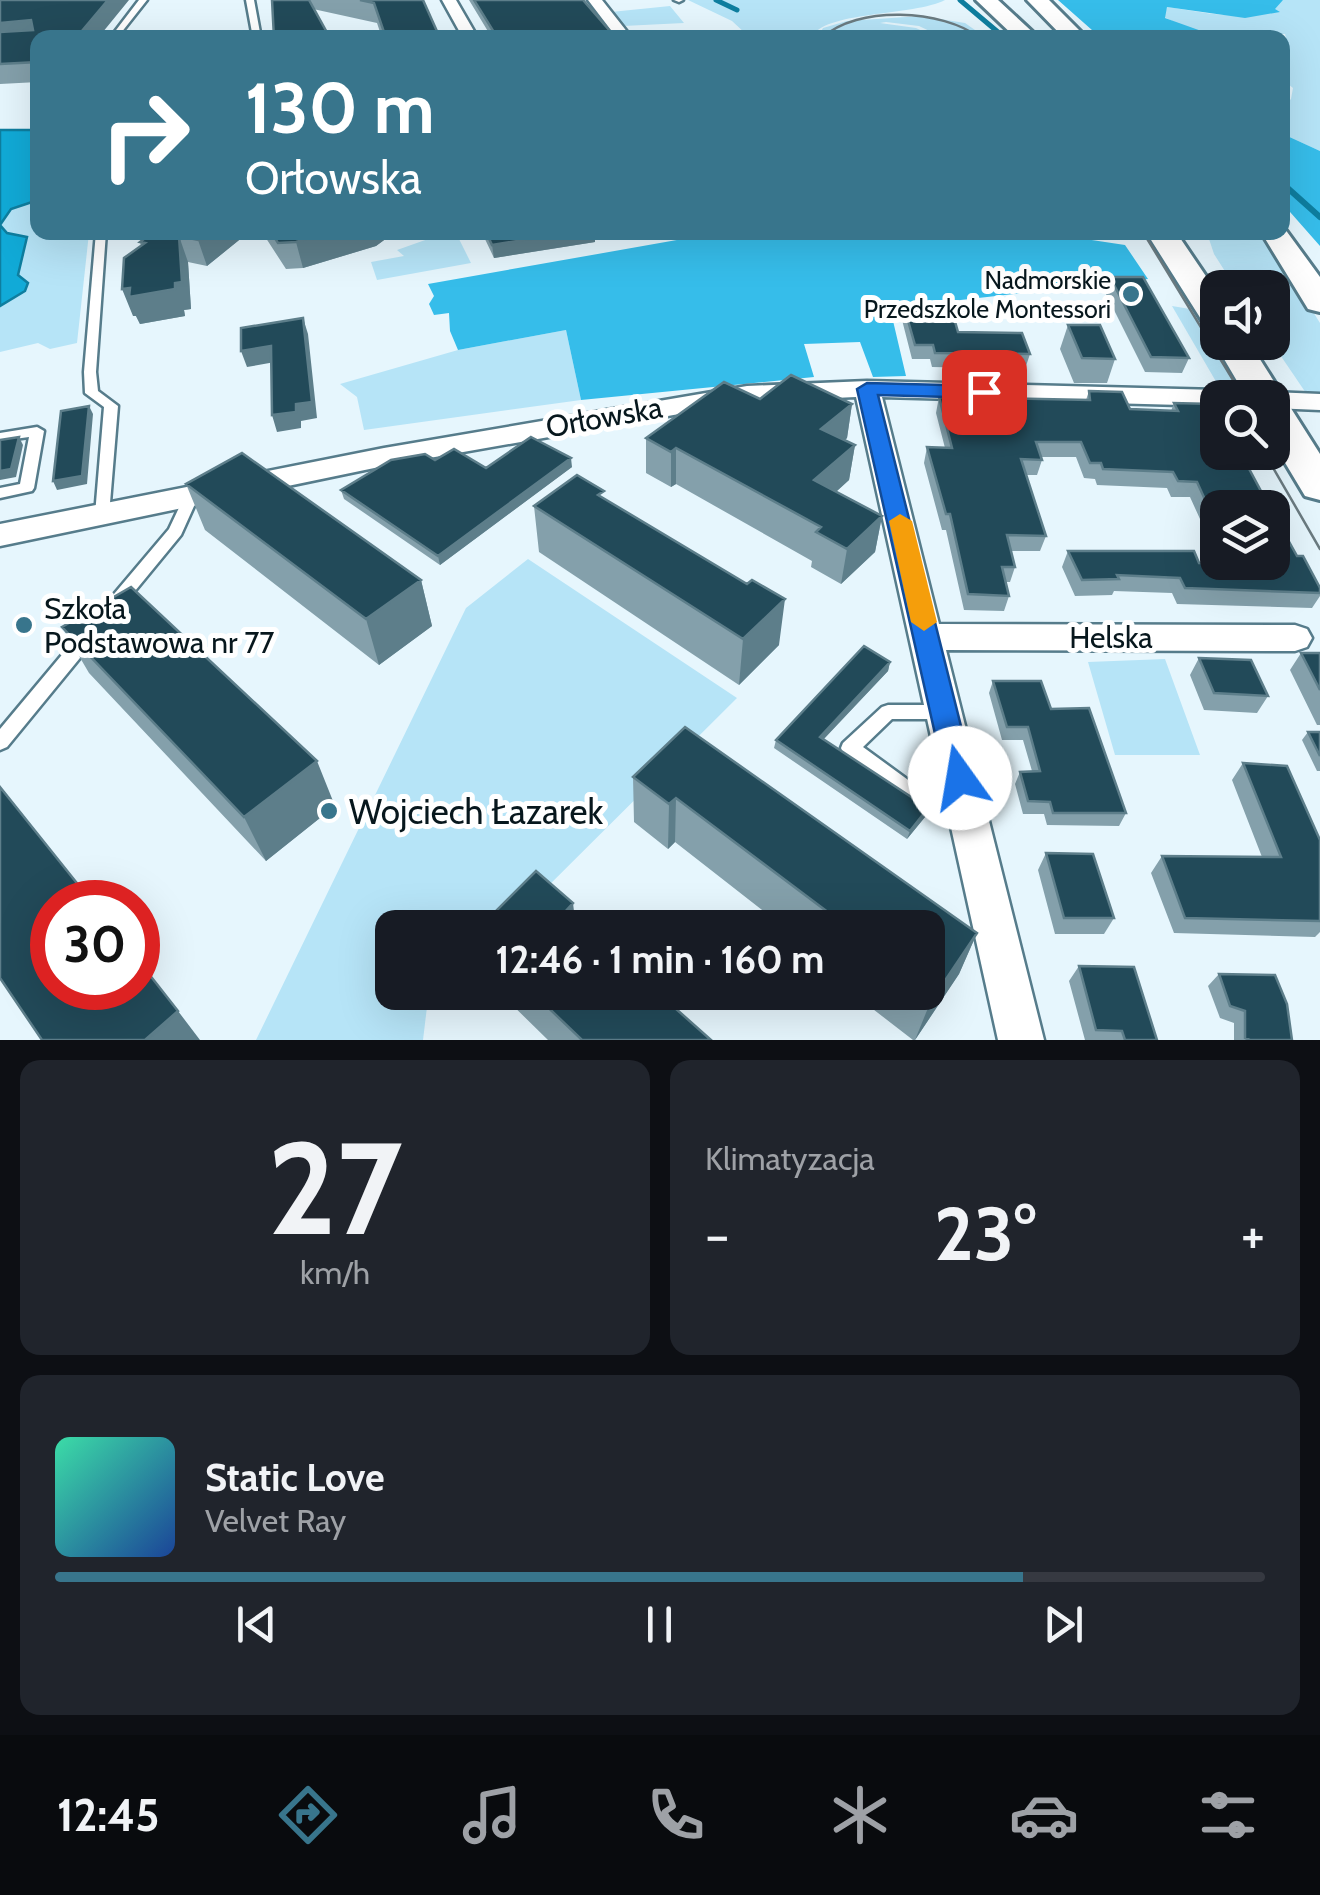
<!DOCTYPE html>
<html lang="pl">
<head>
<meta charset="utf-8">
<style>
	:root { --surface:#171b24; --page:#20242c; --text:#f1f3f6; --muted:#9ea1a6; --line:#363941; --accent:#38758c }
	body { margin:0; font-family:Cabin,sans-serif; background:var(--page); color:var(--text); height:100vh; display:flex; flex-direction:column; font-size:38px; white-space:nowrap }
	* { box-sizing:border-box; margin:0 }
	p { font-size:32px; color:var(--muted) }
	.icon { flex:none; width:55px; height:55px; fill:none; stroke:currentColor; stroke-width:2; stroke-linecap:round; stroke-linejoin:round }
	.map { position:relative; height:1040px; overflow:hidden }
	.sheet { display:flex; flex-direction:column; gap:20px; padding:20px; background:#0d0f14; flex:1 }
	.sheet>* { flex:none }
	.hud { position:absolute; left:30px; top:30px; width:1260px; height:210px; border-radius:20px; box-shadow:0 10px 40px #0002; background:#38758c; color:#fff; overflow:hidden }
	.buttons { position:absolute; left:1200px; top:270px; display:grid; gap:20px }
	.buttons a { display:grid; place-items:center; width:90px; height:90px; border-radius:20px; background:var(--surface); box-shadow:0 10px 40px #0002; font-size:50px }
	.speed { position:absolute; left:30px; top:880px; display:flex; gap:20px; font-size:50px; font-weight:700; text-align:center }
	.speed>* { display:grid; place-content:center; width:130px; height:130px; border-radius:50%; background:var(--surface); box-shadow:0 10px 40px #0002; line-height:1 }
	.speed .limit { border:15px solid #d22; background:#fff; color:#111 }
	.pin { position:absolute; display:grid; place-items:center; width:85px; height:85px; color:#fff; margin:-42px; border-radius:20px; box-shadow:0 5px 15px #0006 }
	.me { position:absolute; width:110px; margin:-55px; rotate:347deg; stroke-linejoin:round; filter:drop-shadow(0 0 8px #0008) }
	.turn { display:flex; align-items:center; gap:35px; height:210px; padding:0 50px; font-size:45px }
	.turn .icon { width:130px; height:130px; stroke-width:2.5 }
	.turn b { display:block; font-size:70px; line-height:85px }
	.big { font-size:75px; font-weight:800; line-height:1.1 }
	.sheet .tile { flex:1; display:flex; flex-direction:column; justify-content:center; gap:15px; min-width:0; padding:0 35px; border-radius:20px; background:var(--page) }
	.sheet .dial { align-items:center; gap:0 }
	.dial b { font-size:130px; line-height:1 }
	.song { display:flex; align-items:center; gap:30px }
	.cover { width:120px; height:120px; border-radius:15px; background:linear-gradient(135deg,hsl(160 70% 55%),hsl(220 70% 35%)) }
	.played { height:10px; border-radius:5px; background:linear-gradient(90deg,var(--accent) 80%,var(--line) 80%) }
	.keys { display:flex; justify-content:space-around; direction:ltr }
	.heat { display:flex; justify-content:space-between; align-items:center; font-size:55px; direction:ltr }
	.sheet .tiles { flex:1; display:grid; gap:20px; grid-template-columns:1fr 1fr }
	.tile:last-child { grid-column:span 2 }
	.trip { position:absolute; left:375px; top:910px; width:570px; height:100px; border-radius:20px; background:var(--surface); box-shadow:0 10px 40px #0002; font-weight:800; line-height:100px; text-align:center }
	.tab-bar { display:flex; height:160px; justify-content:space-around; align-items:center; background:#090b0e; color:var(--muted) }
	.tab-bar .icon { width:70px; height:70px }
	.tab-bar .active { color:var(--accent) }
	.tab-bar b { font-size:45px; color:var(--text) }
	.map>svg:first-child { display:block }
	.green { fill:#b6e4f7 }
	.forest { fill:#36bdea }
	.water { fill:#11aad7; stroke:#0e7e9f; stroke-width:2.5 }
	.lines { fill:none; stroke-linecap:round; stroke-linejoin:round }
	.stream-far1 { stroke:#0e7e9f; stroke-width:5 }
	.stream { stroke:#0e7e9f; stroke-width:6 }
	.lane-casing { stroke:#567c8b; stroke-width:5 }
	.street-casing { stroke:#567c8b; stroke-width:5 }
	.secondary-casing { stroke:#567c8b; stroke-width:6 }
	.lane { fill:#fff; fill-rule:evenodd }
	.street { fill:#fff; fill-rule:evenodd }
	.secondary { fill:#fff; fill-rule:evenodd }
	.tram { stroke:#6b7b81; stroke-width:2.5 }
	.wall { fill:#84a0ab }
	.shaded-wall { fill:#5d7e8a }
	.building { fill:#224a59; stroke:#5d7e8a; stroke-width:2.5 }
	.route { fill:#1a73e8; stroke:#114b97; stroke-width:2.5 }
	.slow { fill:#f59e0b }
	.poi-dot { fill:#38758c; stroke:#fff; stroke-width:4 }
	.labels { text-anchor:middle; dominant-baseline:central; stroke-width:10; stroke-linejoin:round; paint-order:stroke }
	.far-poi-label { font-size:25px; fill:#07171d; stroke:#fff; text-anchor:end }
	.street-label { font-size:30px; fill:#07171d; stroke:#fff }
	.poi-label { font-size:30px; fill:#07171d; stroke:#fff; text-anchor:start }
	.near-poi-label { font-size:35px; fill:#07171d; stroke:#fff; text-anchor:start }
</style>
</head>
<body>
<div class="map">
<svg width="1320" height="1040" viewBox="0 0 1320 1040">
	<rect width="100%" height="100%" fill="#e6f6fd"/>
	<!-- green -->
	<path class="green" d="M688,0H945C915,16 821,11 812,38L787,32L746,34L732,21Z
		M1283,0H1320V151L1283,134V106L1291,99L1293,88L1283,80V57H1290L1285,34L1206,37L1164,17L1167,7C1213,13 1244,25 1283,0Z
		M670,6L684,23L623,26L611,12Z
		M921,16L965,23L985,37H942L919,26L886,22L880,23L916,28L935,37H818L823,28L847,21Z
		M37,200L38,232L89,233L77,343L50,349L38,343L0,352V306L25,291L28,283L18,275L26,237L7,233L0,225L11,209Z
		M445,233L458,237L471,263L377,280L371,262L404,256L397,250Z
		M1207,233H1264L1320,323V396H1308L1272,343V288L1235,287L1214,254Z
		M1172,306L1202,311L1240,386L1218,385Z
		M566,330L581,400L364,430L357,397L340,384L458,350Z
		M528,559L737,698L507,927L392,928V992L441,993L427,1007L423,1040H256L466,608Z
		M1165,659L1200,755H1115L1088,662Z"/>
	<!-- forest -->
	<path class="forest" d="M1058,0H1283L1275,9L1280,12L1245,18L1167,7L1165,18L1207,33L1206,37L1101,38Z
		M1283,134L1320,151V246L1283,204Z
		M722,232L833,233L863,240L889,232L1045,233L1125,245L1148,279L890,308L906,376L873,377L860,342L804,344L814,377L581,400L566,330L458,350L450,331L449,313L434,315L429,304L434,296L428,284Z"/>
	<!-- water -->
	<path class="water" d="M0,130H37L38,200L11,209L0,225L7,233L27,237L18,275L28,283L25,291L0,306Z"/>
	<g class="lines">
		<!-- stream-far1 -->
		<path class="stream-far1" d="M716,0L737,10
			M960,0L1005,38
			M773,38H793"/>
		<!-- stream -->
		<path class="stream" d="M1282,183L1320,217"/>
		<defs>
			<path id="lane" d="M139,0H147L117,38H110Z
				M246,0H254L261,38H253Z
				M674,0H683L679,2Z
				M96,232H106L96,372L98,391L118,406L109,515L102,520L95,515L104,407L85,393L84,372Z
				M37,427L44,431L34,488L32,491L0,498V488L20,484L29,437L0,441V433Z
				M192,490L199,495L181,535L121,608H109L107,604L109,600L169,529L185,495Z
				M87,631L93,632L95,637L93,642L7,747L0,750V729L81,632Z
				M888,705H944L950,707L953,712L950,717L944,719H892L863,747L926,793L971,805L974,811L971,817L964,820L914,806L843,753L841,748L843,743L882,707Z"/>
			<path id="street" d="M442,0H456L478,38H463Z
				M588,0H602L632,38H617Z
				M867,381L1218,390L1231,398H1218V406L882,397L939,624L1295,625L1307,629L1312,638L1307,647L1295,651L946,650L1044,1040H998L856,397L747,402L384,466L0,546V524L384,448L747,386Z
				M1272,392L1320,394V410L1272,408V398H1261Z"/>
			<path id="secondary" d="M976,0H998L1039,38H1016Z
				M1027,0H1049L1087,38H1064Z
				M1282,225L1320,277V312L1308,309L1261,232H1282Z
				M1146,232H1176L1218,294V330L1206,327Z
				M1218,336V342H1249L1320,454V500L1305,496L1272,441V398H1247L1214,342Z"/>
		</defs>
		<!-- lane casing -->
		<use href="#lane" class="lane-casing"/>
		<!-- street casing -->
		<use href="#street" class="street-casing"/>
		<!-- secondary casing -->
		<use href="#secondary" class="secondary-casing"/>
		<!-- lane -->
		<use href="#lane" class="lane"/>
		<!-- street -->
		<use href="#street" class="street"/>
		<!-- secondary -->
		<use href="#secondary" class="secondary"/>
		<!-- tram -->
		<path class="tram" d="M822,38C857,5 943,9 980,38
			M1143,232L1244,398
			M1264,452L1320,549"/>
	</g>
	<!-- wall -->
	<path class="wall" d="M0,0L38,38V82L0,84Z
		M272,0H423L440,38H382L377,23Z
		M469,0H583L616,38H492Z
		M153,232H249L207,266L188,262L191,309L184,310L185,316L140,324L136,316H133L141,246L140,242Z
		M262,232H395L376,246L303,268L286,269Z
		M480,232H595V242L494,258L484,237Z
		M1110,277L1189,358L1182,373L1145,372L1105,292Z
		M903,303L958,332L1030,354L1025,369L932,367L930,359H912L901,316Z
		M1068,325L1115,359L1107,383H1074L1060,349Z
		M1089,391L1130,409L1171,411L1174,403L1218,508V527H1209L1200,519L1190,497H1171L1167,488L1097,485L1095,479L1084,478L1076,457H1041L1042,460L1037,475H1026L1046,536L1040,551H1011L1015,567L1010,582H1006L1009,596L1004,611L964,610L946,530H942L924,463L927,447L945,448L936,413L939,397L1086,400Z
		M760,399L852,404L847,438L845,440L855,445L849,480L836,492L882,516L875,552L841,584L811,567L812,561L676,484L671,487L646,473V438Z
		M435,460L486,468L572,467L440,565L344,499L341,490Z
		M186,484L421,580L432,626L379,665L205,530Z
		M604,498L779,645L739,685L539,552L534,506Z
		M1068,551L1242,565L1241,562H1272L1297,556L1320,588V596L1312,608L1177,604L1172,593L1114,591L1112,595L1075,596L1062,567Z
		M62,627L335,806L266,861L89,673Z
		M1301,653H1320V725H1317L1290,670Z
		M1199,658L1268,696L1257,713L1204,710L1190,675Z
		M890,662L888,671L824,739L925,817L907,839L774,748L776,740Z
		M993,681L1051,709L1126,813L1119,826L1047,825L1044,814H1023L1015,784L1020,772L1032,771L1023,740H1002L989,693Z
		M1308,732H1320V771H1317L1302,740Z
		M1243,763L1320,840V932L1315,937L1174,933L1151,873L1162,856L1262,857L1232,780Z
		M633,777L977,933L959,974L915,1040H913L869,1006L872,995L869,992H928V928H785L675,842L668,849L634,822Z
		M1046,853L1114,918L1104,934H1055L1038,870Z
		M1079,966L1157,1040H1085L1069,981Z
		M1219,974L1292,1040H1234V1023L1220,1018L1208,986Z
		M499,992H657L711,1040H548Z"/>
	<!-- shaded-wall -->
	<path class="shaded-wall" d="M108,0H129L98,38H76Z
		M31,20L38,38L0,43V23Z
		M208,232H249L207,266L198,240Z
		M329,232H395L376,246L303,268L296,242Z
		M573,232H595V242L494,258L492,245Z
		M179,236L188,262L191,309L184,310L185,316L140,324L136,316H133L122,289Z
		M303,318L308,334L317,418L301,421V428L277,432L272,415Z
		M271,346L275,362L247,367L241,351Z
		M852,404L847,438L816,464L821,429Z
		M89,406L93,414L87,484L57,490L53,481Z
		M19,437L23,445L16,477L0,480V471Z
		M855,445L849,480L809,516L814,480Z
		M676,448V484L671,487V452Z
		M571,458L572,467L440,565L438,556Z
		M882,516L875,552L841,584L847,549Z
		M421,580L432,626L379,665L366,619Z
		M785,599L779,645L739,685L743,639Z
		M890,662L888,671L818,745L820,737Z
		M317,761L335,806L266,861L244,817Z
		M676,798L675,842L668,849L669,804Z
		M928,808L925,817L907,839L910,831Z
		M573,903L576,928L565,912Z
		M977,933L959,974L915,1040L930,1003Z
		M178,1011L200,1040H145Z"/>
	<!-- building -->
	<path class="building" d="M0,0H108L76,38H38V62L0,64V32L33,30L31,20L0,23Z
		M272,0H309L330,38H274Z
		M360,0H423L440,38H386L374,3Z
		M474,0H583L616,38H500L495,34Z
		M650,36L653,38H617Z
		M153,232H208L198,240L179,236L182,282L175,283V289L129,297L130,288L122,289L124,258L145,243L140,242Z
		M271,232H329L296,242L278,243Z
		M486,232H573L492,245Z
		M1110,277H1143L1189,358L1151,357Z
		M903,303L950,304L958,332L1022,333L1030,354L935,353L933,345H915Z
		M303,318L312,402L296,404V412L272,415L271,346L241,351V328Z
		M1068,325H1100L1115,359L1082,358Z
		M791,375L852,404L821,429L855,445L814,480L882,516L847,549L816,532L821,527L676,448L671,452L646,438L724,382L760,399Z
		M1089,391L1122,392L1130,409L1178,411L1174,403L1213,404L1218,411V452H1240L1270,508H1218L1217,511L1207,504L1197,482L1178,481L1173,472L1103,469L1101,463H1090L1081,442H1036L1042,460L1021,459L1046,536L1007,535L1015,567H1002L1009,596L968,594L950,514H946L927,447L952,448L939,397L1090,400Z
		M89,406L82,476L53,481L61,411Z
		M19,437L11,469L0,471V440Z
		M531,437L571,458L438,556L341,490L391,460L425,454L435,460L454,449L486,468Z
		M242,453L421,580L366,619L186,484Z
		M577,475L604,491L598,495L747,584L752,580L785,599L743,639L534,506Z
		M1272,511L1297,556H1303L1320,588V593L1185,588L1180,578L1117,575L1119,579L1082,580L1068,551H1194L1199,563L1258,566L1256,562H1272Z
		M131,587L317,761L244,817L62,627Z
		M864,646L890,662L820,737L928,808L910,831L776,740Z
		M1301,653H1320V690Z
		M1199,658L1251,660L1268,696L1214,693Z
		M993,681H1041L1051,709L1089,708L1126,813H1053L1050,802L1028,801L1020,772L1040,771L1028,727H1007Z
		M685,727L977,933L930,1003L917,992H928V928H849L676,798L669,804L633,777Z
		M1308,732H1320V756Z
		M1243,763L1287,766L1320,840V921L1185,918L1162,856L1281,857Z
		M0,787L92,902H52V988H138V960L178,1011L145,1040H42L0,978Z
		M1046,853L1093,854L1114,918H1064Z
		M536,871L573,903L565,912L583,928H479Z
		M1079,966L1134,967L1157,1040H1125L1122,1031L1096,1030Z
		M1219,974L1275,975L1287,1004L1292,1040H1250L1245,1038V1011L1230,1006Z
		M532,992H657L711,1040H582Z"/>
	<!-- route -->
	<path class="route" d="M867,383L984,386L994,392L984,398L878,395L974,778L970,787L960,791L950,787L945,778L857,389Z"/>
	<!-- slow -->
	<path class="slow" d="M900,514L912,521L937,622L924,631L911,622L889,521Z"/>
	<!-- markers -->
	<g class="poi-dot">
		<circle cx="1131" cy="294" r="10"/>
		<circle cx="24" cy="625" r="10"/>
		<circle cx="329" cy="811" r="10"/>
	</g>
	<g class="labels">
		<!-- far-poi labels -->
		<g class="far-poi-label">
			<text x="1111" y="280">Nadmorskie<tspan x="1111" dy="29">Przedszkole Montessori</tspan></text>
		</g>
		<!-- street labels -->
		<g class="street-label">
			<text transform="translate(604 417) rotate(-10)">Orłowska</text>
			<text x="1111" y="637">Helska</text>
		</g>
		<!-- poi labels -->
		<g class="poi-label">
			<text x="44" y="608">Szkoła<tspan x="44" dy="34">Podstawowa nr 77</tspan></text>
		</g>
		<!-- near-poi labels -->
		<g class="near-poi-label">
			<text x="349" y="811">Wojciech Łazarek</text>
		</g>
	</g>
</svg>
<div class="buttons">
<a><svg class="icon" aria-label="sound" viewBox="0 0 24 24"><path d="M4 9h4l5-4v14l-5-4H4zM17 9q2 3 0 6"/></svg></a>
<a><svg class="icon" aria-label="search" viewBox="0 0 24 24"><circle cx="10" cy="10" r="6"/><path d="M15 15l6 6"/></svg></a>
<a><svg class="icon" aria-label="layers" viewBox="0 0 24 24"><path d="M12 4l9 5-9 5-9-5zM3 14l9 5 9-5"/></svg></a>
</div>
<div class="speed"><div class="limit">30</div></div>
<div class="pin" style="left:984px;top:392px;background:#d93025"><svg class="icon" aria-label="arrive" viewBox="0 0 24 24"><path d="M6 21V4h12l-3 4 3 4H6"/></svg></div>
<svg class="me" style="left:960px;top:778px" viewBox="-20 -20 40 40"><circle r="19" fill="#fff"/><path d="M0-13L10 11 0 6-10 11z" fill="#1a73e8"/></svg>
<div class="trip">12:46 · 1 min · 160 m</div>
<div class="hud">
<div class="turn"><svg class="icon" aria-label="right" viewBox="0 0 24 24"><path d="M7 20v-9h11M14 6l5 5-5 5"/></svg><div><b>130 m</b>Orłowska</div></div>
</div>
</div>
<section class="sheet">
<div class="tiles">
<div class="tile dial"><b>27</b><p>km/h</p></div>
<div class="tile"><p>Klimatyzacja</p>
<div class="heat"><a>−</a><b class="big">23°</b><a>+</a></div>
</div>
<div class="tile">
<div class="song"><i class="cover"></i><div><b>Static Love</b><p>Velvet Ray</p></div></div>
<div class="played"></div>
<div class="keys"><svg class="icon" aria-label="previous" viewBox="0 0 24 24"><path d="M18 5L8 12l10 7zM5 5v14"/></svg><svg class="icon" aria-label="pause" viewBox="0 0 24 24"><path d="M8 5v14M16 5v14"/></svg><svg class="icon" aria-label="next" viewBox="0 0 24 24"><path d="M6 5l10 7-10 7zM19 5v14"/></svg></div>
</div>
</div>
</section>
<nav class="tab-bar">
<b>12:45</b>
<svg class="icon active" aria-label="directions" viewBox="0 0 24 24"><path d="M12 3l9 9-9 9-9-9zM9 14v-3h6M13 9l2 2-2 2"/></svg>
<svg class="icon" aria-label="music" viewBox="0 0 24 24"><path d="M9 18V5l10-2v13"/><circle cx="6" cy="18" r="3"/><circle cx="16" cy="16" r="3"/></svg>
<svg class="icon" aria-label="phone" viewBox="0 0 24 24"><path d="M5 4h4l2 5-3 2q2 4 5 5l2-3 5 2v4C11 20 4 13 5 4z"/></svg>
<svg class="icon" aria-label="climate" viewBox="0 0 24 24"><path d="M12 3v18M4 7l16 10M4 17L20 7"/></svg>
<svg class="icon" aria-label="car" viewBox="0 0 24 24"><path d="M5 17H2v-5l4-1 3-4h7l3 4 3 1v5h-3M9 17h6M6 11h13"/><circle cx="7" cy="17" r="2"/><circle cx="17" cy="17" r="2"/></svg>
<svg class="icon" aria-label="filters" viewBox="0 0 24 24"><path d="M4 7h16M4 17h16"/><circle cx="9" cy="7" r="2"/><circle cx="15" cy="17" r="2"/></svg>
</nav>
</body>
</html>
